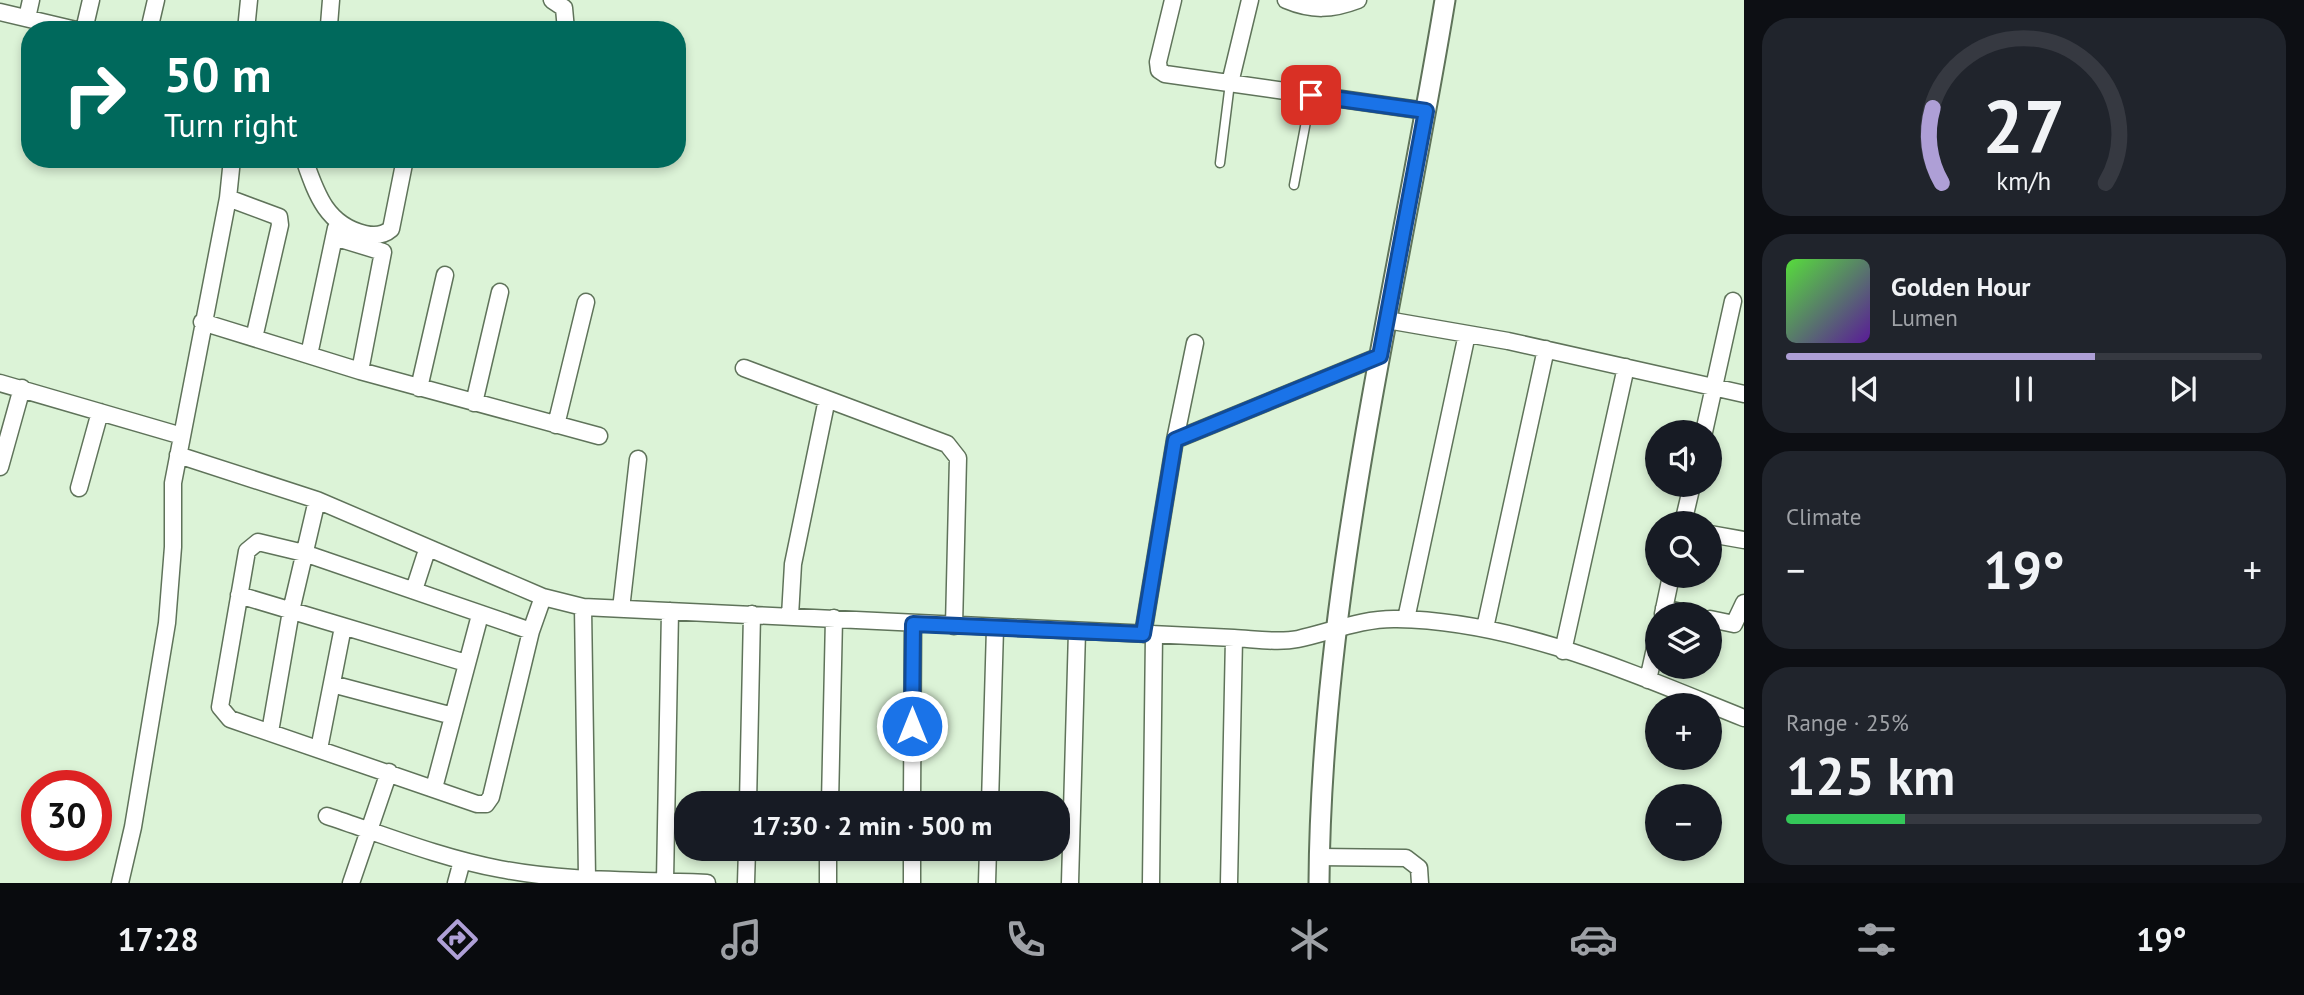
<!DOCTYPE html>
<html lang="en">
<head>
<meta charset="utf-8">
<style>
	:root { --surface:#171b24; --page:#20242c; --text:#f1f3f6; --muted:#9ea1a6; --line:#363941; --accent:#ae9fd6 }
	body { margin:0; font-family:"PT Sans",sans-serif; background:var(--page); color:var(--text); height:100vh; display:flex; flex-direction:column; font-size:26px; white-space:nowrap }
	* { box-sizing:border-box; margin:0 }
	p { font-size:23px; color:var(--muted) }
	.icon { flex:none; width:38px; height:38px; fill:none; stroke:currentColor; stroke-width:2; stroke-linecap:round; stroke-linejoin:round }
	.map { position:relative; flex:1; overflow:hidden }
	.panel { display:flex; flex-direction:column; gap:18px; padding:18px; background:#0d0f14; width:560px }
	.panel>* { flex:none }
	.banner { position:absolute; left:21px; top:21px; width:665px; height:147px; border-radius:28px; box-shadow:0 4px 10px #0003; background:#00695c; color:#fff; overflow:hidden }
	.controls { position:absolute; left:1645px; top:420px; display:grid; gap:14px }
	.controls a { display:grid; place-items:center; width:77px; height:77px; border-radius:50%; background:var(--surface); box-shadow:0 4px 10px #0003; font-size:35px }
	.speed { position:absolute; left:21px; top:770px; display:flex; gap:14px; font-size:35px; font-weight:700; text-align:center }
	.speed>* { display:grid; place-content:center; width:91px; height:91px; border-radius:50%; background:var(--surface); box-shadow:0 4px 10px #0003; line-height:1 }
	.speed .limit { border:10px solid #d22; background:#fff; color:#111 }
	.pin { position:absolute; display:grid; place-items:center; width:60px; height:60px; color:#fff; margin:-30px; border-radius:14px; box-shadow:0 4px 10px #0006 }
	.me { position:absolute; width:77px; margin:-38px; rotate:0deg; stroke-linejoin:round; filter:drop-shadow(0 0 5px #0008) }
	.turn { display:flex; align-items:center; gap:24px; height:147px; padding:0 28px; font-size:32px }
	.turn .icon { width:91px; height:91px; stroke-width:2.5 }
	.turn b { display:block; font-size:49px; line-height:60px }
	.big { font-size:52px; font-weight:700; line-height:1.1 }
	.panel .widget { flex:1; display:flex; flex-direction:column; justify-content:center; gap:10px; min-width:0; padding:0 24px; border-radius:28px; background:var(--page) }
	.panel .dial { align-items:center; gap:0 }
	.dial svg { height:182px; overflow:visible; fill:none; stroke:var(--line); stroke-width:7; stroke-linecap:round; text-anchor:middle }
	.dial text { fill:var(--text); stroke:none }
	.song { display:flex; align-items:center; gap:21px }
	.cover { width:84px; height:84px; border-radius:10px; background:linear-gradient(135deg,hsl(110 70% 55%),hsl(270 70% 35%)) }
	.played { height:7px; border-radius:4px; background:linear-gradient(90deg,var(--accent) 65%,var(--line) 65%) }
	.keys { display:flex; justify-content:space-around; direction:ltr }
	.heat { display:flex; justify-content:space-between; align-items:center; font-size:38px; direction:ltr }
	.charge { height:10px; border-radius:5px; background:linear-gradient(90deg,#34c759 25%,var(--line) 0) }
	.trip { position:absolute; left:674px; top:791px; width:396px; height:70px; border-radius:28px; background:var(--surface); box-shadow:0 4px 10px #0003; font-weight:700; line-height:70px; text-align:center }
	.dock { display:flex; height:112px; justify-content:space-around; align-items:center; background:#090b0e; color:var(--muted) }
	.dock .icon { width:49px; height:49px }
	.dock .on { color:var(--accent) }
	.dock b { font-size:32px; color:var(--text) }
	main { display:flex; flex:1; min-height:0 }
	.map>svg:first-child { display:block }
	.lines { fill:none; stroke-linecap:round; stroke-linejoin:round }
	.service-casing { stroke:#5f735a; stroke-width:11 }
	.minor-casing { stroke:#5f735a; stroke-width:19 }
	.tertiary-casing { stroke:#5f735a; stroke-width:23 }
	.service { stroke:#fff; stroke-width:8 }
	.minor { stroke:#fff; stroke-width:16 }
	.tertiary { stroke:#fff; stroke-width:19 }
	.route-casing { stroke:#114b97; stroke-width:18 }
	.route { stroke:#1a73e8; stroke-width:12 }
</style>
</head>
<body>
<main>
<div class="map">
<svg width="1744" height="883" viewBox="0 0 1744 883">
	<rect width="100%" height="100%" fill="#dcf3d7"/>
	<g class="lines">
		<defs>
			<path id="service" d="M1220,163L1230,83
				M1294,185L1311,95"/>
			<path id="minor" d="M552,0L564,8L566,30
				M1173,0L1158,62L1159,70L1165,74L1426,111
				M1286,0C1312,11 1332,10 1358,0
				M0,12L76,30
				M27,18L31,0
				M329,25L331,0
				M84,30L91,0
				M149,30L156,0
				M246,30L249,0
				M1230,83L1250,0
				M304,159C316,193 326,225 365,234C374,236 383,236 391,229L405,159
				M228,198L279,217L280,225L254,338
				M334,237L383,252L360,371
				M1387,320L1508,341L1744,394
				M202,322L360,371L599,436
				M309,355L336,228
				M744,368L947,444L958,458L954,626
				M0,383L182,436
				M419,388L445,275
				M474,403L500,292
				M556,425L586,302
				M1704,432L1733,301
				M1175,440L1380,356
				M178,455L317,500L543,597L583,607L1234,638C1254,639 1278,643 1298,639C1330,632 1363,618 1397,619C1517,621 1634,674 1744,718
				M0,467L22,388
				M79,488L100,412
				M1683,523L1692,485
				M1710,534L1744,540
				M414,590L427,550
				M239,595L466,663
				M583,607L587,877
				M1664,608L1689,614
				M621,609L638,459
				M1663,614L1671,576
				M790,616L793,564L827,399
				M1406,619L1467,334
				M1710,619L1734,624L1744,603
				M1485,628L1546,349
				M531,631L304,553L258,542L247,551L220,707L230,719L477,804H486L491,797L531,631L543,597
				M1143,634L1175,440L1195,343
				M1563,651L1626,367
				M1648,680L1657,639
				M332,684L453,716
				M270,732L291,611L317,500
				M319,749L343,627
				M434,788L480,615
				M748,803L752,614
				M830,803L834,618
				M912,803L913,624
				M990,803L995,628
				M327,816C384,835 441,858 500,869C567,882 639,880 707,883
				M1319,857L1406,858L1419,868L1420,883
				M665,881L670,611
				M120,883L133,827L167,623L173,547V483L228,198L232,159
				M351,883L389,772
				M456,883L462,861
				M746,883L747,849
				M828,883V849
				M912,883V849
				M987,883L988,849
				M1070,883L1077,631
				M1151,883L1154,634
				M1229,883L1234,638"/>
			<path id="tertiary" d="M1319,883C1321,585 1397,293 1445,0"/>
		</defs>
		<!-- service casing -->
		<use href="#service" class="service-casing"/>
		<!-- minor casing -->
		<use href="#minor" class="minor-casing"/>
		<!-- tertiary casing -->
		<use href="#tertiary" class="tertiary-casing"/>
		<!-- service -->
		<use href="#service" class="service"/>
		<!-- minor -->
		<use href="#minor" class="minor"/>
		<!-- tertiary -->
		<use href="#tertiary" class="tertiary"/>
	</g>
	<g class="lines">
		<defs>
			<path id="route" d="M912,726L913,624L1143,634L1175,440L1380,356L1426,111L1311,95"/>
		</defs>
		<!-- route casing -->
		<use href="#route" class="route-casing"/>
		<!-- route -->
		<use href="#route" class="route"/>
	</g>
</svg>
<div class="controls">
<a><svg class="icon" aria-label="sound" viewBox="0 0 24 24"><path d="M4 9h4l5-4v14l-5-4H4zM17 9q2 3 0 6"/></svg></a>
<a><svg class="icon" aria-label="search" viewBox="0 0 24 24"><circle cx="10" cy="10" r="6"/><path d="M15 15l6 6"/></svg></a>
<a><svg class="icon" aria-label="layers" viewBox="0 0 24 24"><path d="M12 4l9 5-9 5-9-5zM3 14l9 5 9-5"/></svg></a>
<a>+</a>
<a>−</a>
</div>
<div class="speed"><div class="limit">30</div></div>
<div class="pin" style="left:1311px;top:95px;background:#d93025"><svg class="icon" aria-label="arrive" viewBox="0 0 24 24"><path d="M6 21V4h12l-3 4 3 4H6"/></svg></div>
<svg class="me" style="left:912px;top:726px" viewBox="-20 -20 40 40"><circle r="17" fill="#1a73e8" stroke="#fff" stroke-width="3"/><path d="M0-11L8 9 0 5-8 9z" fill="#fff"/></svg>
<div class="trip">17:30 · 2 min · 500 m</div>
<div class="banner">
<div class="turn"><svg class="icon" aria-label="right" viewBox="0 0 24 24"><path d="M7 20v-9h11M14 6l5 5-5 5"/></svg><div><b>50 m</b>Turn right</div></div>
</div>
</div>
<section class="panel">
<div class="widget dial"><svg viewBox="0 0 100 80">
<path d="M14 69A42 42 0 1 1 86 69"/>
<path d="M14 69A42 42 0 0 1 10 36" stroke="#ae9fd6"/>
<text x="50" y="56" font-size="32" font-weight="700">27</text>
<text x="50" y="72" font-size="11">km/h</text>
</svg></div>
<div class="widget">
<div class="song"><i class="cover"></i><div><b>Golden Hour</b><p>Lumen</p></div></div>
<div class="played"></div>
<div class="keys"><svg class="icon" aria-label="previous" viewBox="0 0 24 24"><path d="M18 5L8 12l10 7zM5 5v14"/></svg><svg class="icon" aria-label="pause" viewBox="0 0 24 24"><path d="M8 5v14M16 5v14"/></svg><svg class="icon" aria-label="next" viewBox="0 0 24 24"><path d="M6 5l10 7-10 7zM19 5v14"/></svg></div>
</div>
<div class="widget"><p>Climate</p>
<div class="heat"><a>−</a><b class="big">19°</b><a>+</a></div>
</div>
<div class="widget"><p>Range · 25%</p><b class="big">125 km</b><div class="charge"></div></div>
</section>
</main>
<nav class="dock">
<b>17:28</b>
<svg class="icon on" aria-label="directions" viewBox="0 0 24 24"><path d="M12 3l9 9-9 9-9-9zM9 14v-3h6M13 9l2 2-2 2"/></svg>
<svg class="icon" aria-label="music" viewBox="0 0 24 24"><path d="M9 18V5l10-2v13"/><circle cx="6" cy="18" r="3"/><circle cx="16" cy="16" r="3"/></svg>
<svg class="icon" aria-label="phone" viewBox="0 0 24 24"><path d="M5 4h4l2 5-3 2q2 4 5 5l2-3 5 2v4C11 20 4 13 5 4z"/></svg>
<svg class="icon" aria-label="climate" viewBox="0 0 24 24"><path d="M12 3v18M4 7l16 10M4 17L20 7"/></svg>
<svg class="icon" aria-label="car" viewBox="0 0 24 24"><path d="M5 17H2v-5l4-1 3-4h7l3 4 3 1v5h-3M9 17h6M6 11h13"/><circle cx="7" cy="17" r="2"/><circle cx="17" cy="17" r="2"/></svg>
<svg class="icon" aria-label="filters" viewBox="0 0 24 24"><path d="M4 7h16M4 17h16"/><circle cx="9" cy="7" r="2"/><circle cx="15" cy="17" r="2"/></svg>
<b>19°</b>
</nav>
</body>
</html>
